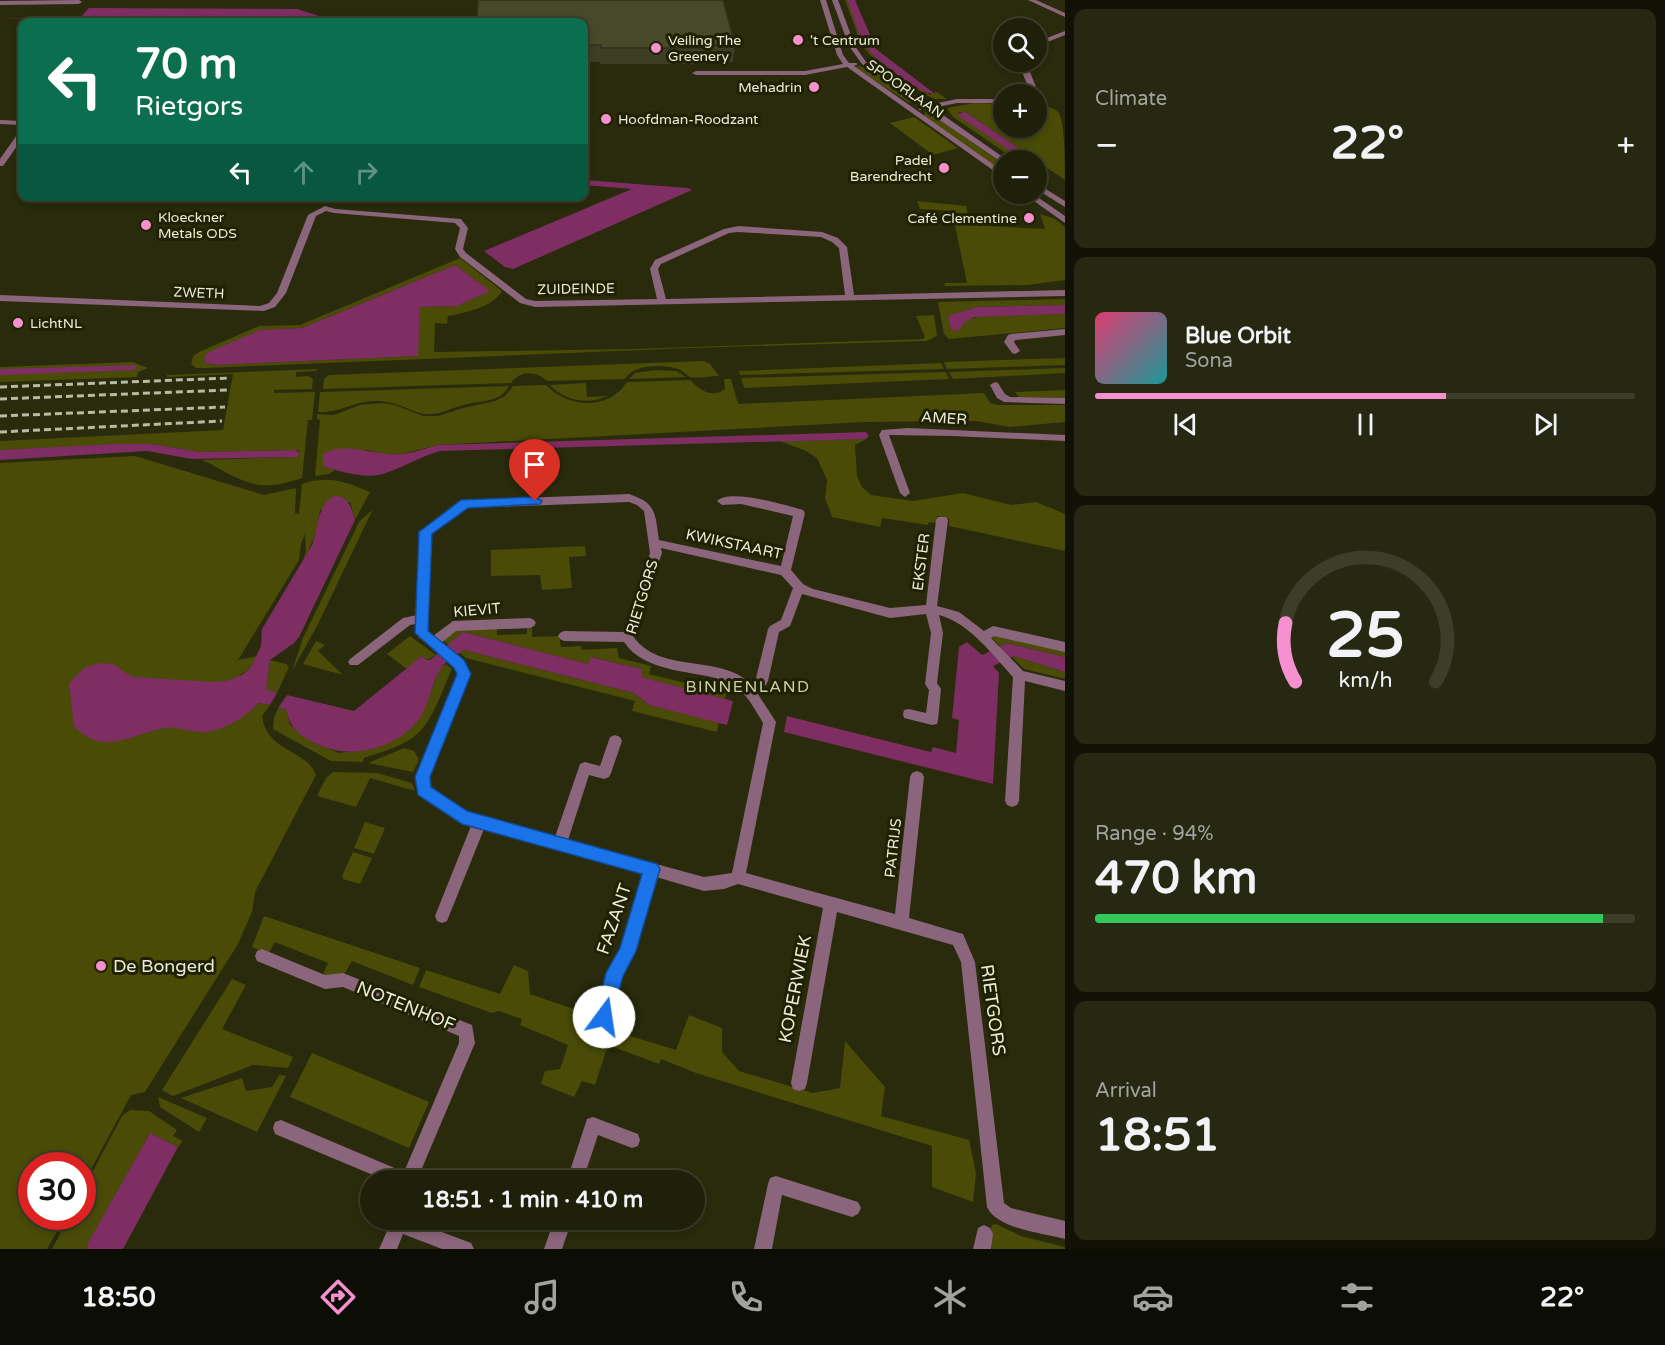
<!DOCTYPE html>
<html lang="en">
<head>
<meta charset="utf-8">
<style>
	:root { --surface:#1f2009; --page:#272812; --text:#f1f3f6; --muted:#a1a39c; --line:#3c3e2a; --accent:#f690cf }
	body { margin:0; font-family:"Varela Round",sans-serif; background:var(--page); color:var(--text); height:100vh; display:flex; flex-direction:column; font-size:22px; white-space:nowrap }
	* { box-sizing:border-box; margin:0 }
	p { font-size:20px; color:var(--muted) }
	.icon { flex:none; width:33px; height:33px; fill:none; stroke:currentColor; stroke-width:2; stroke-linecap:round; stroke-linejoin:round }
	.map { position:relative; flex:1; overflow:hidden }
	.panel { display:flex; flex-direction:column; gap:9px; padding:9px; background:#111205; width:600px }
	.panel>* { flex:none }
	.banner { position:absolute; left:18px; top:18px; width:570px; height:183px; border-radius:12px; box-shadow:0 3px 9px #0003,0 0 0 2px var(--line); background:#0b6e4f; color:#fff; overflow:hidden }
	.buttons { position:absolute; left:993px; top:18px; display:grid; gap:12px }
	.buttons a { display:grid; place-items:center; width:54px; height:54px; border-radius:50%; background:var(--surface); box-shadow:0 3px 9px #0003,0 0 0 2px var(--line); font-size:30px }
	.speed { position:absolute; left:18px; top:1152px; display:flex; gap:12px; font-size:30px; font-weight:700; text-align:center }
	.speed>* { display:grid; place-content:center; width:78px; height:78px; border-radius:50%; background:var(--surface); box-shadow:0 3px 9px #0003,0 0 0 2px var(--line); line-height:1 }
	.speed .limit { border:9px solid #d22; background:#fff; color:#111 }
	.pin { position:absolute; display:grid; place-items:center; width:51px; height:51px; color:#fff; margin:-62px -26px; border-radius:50% 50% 50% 0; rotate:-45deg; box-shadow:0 0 6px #0007 }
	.pin .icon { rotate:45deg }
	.me { position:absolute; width:66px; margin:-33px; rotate:14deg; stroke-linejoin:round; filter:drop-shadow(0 0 4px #0008) }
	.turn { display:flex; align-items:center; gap:21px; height:126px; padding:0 18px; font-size:27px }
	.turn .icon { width:78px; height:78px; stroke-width:2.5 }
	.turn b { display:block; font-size:42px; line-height:51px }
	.lanes { display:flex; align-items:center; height:57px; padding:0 18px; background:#0003; justify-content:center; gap:30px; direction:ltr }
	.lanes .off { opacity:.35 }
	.big { font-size:45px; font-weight:700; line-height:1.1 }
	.panel .widget { flex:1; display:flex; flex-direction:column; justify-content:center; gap:9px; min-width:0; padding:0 21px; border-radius:12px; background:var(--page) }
	.panel .dial { align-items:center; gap:0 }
	.dial svg { height:156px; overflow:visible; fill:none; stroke:var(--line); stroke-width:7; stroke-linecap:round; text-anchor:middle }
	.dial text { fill:var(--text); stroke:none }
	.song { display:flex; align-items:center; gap:18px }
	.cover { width:72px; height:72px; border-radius:9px; background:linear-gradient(135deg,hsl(340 70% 55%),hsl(180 70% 35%)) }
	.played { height:6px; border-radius:3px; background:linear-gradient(90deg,var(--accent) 65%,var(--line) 65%) }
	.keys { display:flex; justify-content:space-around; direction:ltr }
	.heat { display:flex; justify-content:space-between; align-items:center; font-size:33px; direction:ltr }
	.charge { height:9px; border-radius:4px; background:linear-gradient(90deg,#34c759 94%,var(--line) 0) }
	.trip { position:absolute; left:360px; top:1170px; width:345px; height:60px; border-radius:30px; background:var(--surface); box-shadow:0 3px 9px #0003,0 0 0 2px var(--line); font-weight:700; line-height:60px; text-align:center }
	.tab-bar { display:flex; height:96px; justify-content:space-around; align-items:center; background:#0c0d04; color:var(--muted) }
	.tab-bar .icon { width:42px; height:42px }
	.tab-bar .on { color:var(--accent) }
	.tab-bar b { font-size:27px; color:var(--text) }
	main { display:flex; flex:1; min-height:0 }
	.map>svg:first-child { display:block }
	.green { fill:#494b07; fill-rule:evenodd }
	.water { fill:#7e2e62 }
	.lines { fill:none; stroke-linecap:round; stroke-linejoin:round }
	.minor { fill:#8b657b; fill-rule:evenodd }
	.rail { stroke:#b8baa4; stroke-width:3; stroke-dasharray:7 4; stroke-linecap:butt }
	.wall { fill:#3c3f24 }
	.building { fill:#46492a; stroke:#31331d; stroke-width:1.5 }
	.route { fill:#1a73e8; stroke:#114b97; stroke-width:1.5 }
	.poi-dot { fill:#f690cf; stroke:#202103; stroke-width:2 }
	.labels { text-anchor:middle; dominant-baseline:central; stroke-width:6; stroke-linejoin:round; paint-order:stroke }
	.far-poi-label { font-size:14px; fill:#eaecda; stroke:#202103; text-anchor:start }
	.far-street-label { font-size:14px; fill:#eaecda; stroke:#202103 }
	.street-label { font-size:15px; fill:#eaecda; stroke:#202103 }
	.neighbourhood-label { font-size:16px; letter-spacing:1.5px; fill:#cccfab; stroke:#202103 }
	.near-street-label { font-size:18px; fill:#eaecda; stroke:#202103 }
	.near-poi-label { font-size:18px; fill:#eaecda; stroke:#202103; text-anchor:start }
</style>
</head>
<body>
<main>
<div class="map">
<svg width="1065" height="1249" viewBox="0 0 1065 1249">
	<rect width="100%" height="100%" fill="#292b0c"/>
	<!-- green -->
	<path class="green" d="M845,0H847L868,50L884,64L929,94H935V91L947,99H935L924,94L870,55L861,44Z
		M859,66L869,70L918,105L908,102L854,67Z
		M973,103L1003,104L1004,128H1036L1037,105C1044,106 1054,107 1059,113C1065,125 1065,164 1065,180L967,113L959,112V115L1024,160H1016L953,117L948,110V108Z
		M925,112L930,113L1003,164V174L924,116Z
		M914,117L958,148L933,155L890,123Z
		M917,201L966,206L970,225L1045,229L1040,214L1055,219L1065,227V280L1027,285L945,286L944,283H967L952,211L920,209Z
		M460,258L502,291C493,307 465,313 448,316L447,324L435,323L434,352L632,349L923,339L925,337L916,316L934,315L937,336L927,341L691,348L206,368H196L191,364L193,356L199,352L259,326L300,325ZM455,265L489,291L457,306L420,307L417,356L216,365L206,363L260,330L302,328Z
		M1065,299V305L976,307L949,316L951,329L967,320L980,316L1065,314V328L949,339L944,334L938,302Z
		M1065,358V365L947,369L944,362Z
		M704,361L710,364L719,376C711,376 697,379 690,377C686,375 683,370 678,369C664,364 633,364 625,379L547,381C536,371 521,370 511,383L323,389L324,379L329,375Z
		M132,362L148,368L138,372L137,377L0,382V367Z
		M941,363L944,369L740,375L739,371Z
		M1065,368V373L953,379L949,372Z
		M317,369L316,371L296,372V377L308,376L313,379L312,389L274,390V393L315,392L312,420H308L302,478C271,488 257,489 227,473C219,469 211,463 201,460L297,457L299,450L200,452L152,444L0,450V441L223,430L233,374L167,377V375Z
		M656,370L676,371L686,377L629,379L635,373Z
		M946,372L949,379L744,388L741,378Z
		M724,379H731L738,404L984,393L990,403L997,405H1065V422L1009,427L976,421L865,422L438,445L402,454H383L367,450L323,466L335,470L329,474L315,476L320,420L317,419V414L334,415L360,405L381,403L395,405L423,416H438L463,408L495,401L505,396L513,386L546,385C568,408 608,411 627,382L690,380C700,390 712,399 725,389Z
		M586,383L587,397L608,396C587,405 565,401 550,385Z
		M509,386C505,392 502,396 496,398C486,402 474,402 464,405C450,408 439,416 424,414C407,410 394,400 376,401C353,401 342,413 318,412L320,392Z
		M1065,390V398L1019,397L1015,392Z
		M866,439L855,445L857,476L862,487L871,495L913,501L963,493L1011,505L1036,502L1065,514V551L949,526V519L937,516L936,523L929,522L928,525L882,518L880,527L832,517L825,498L827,480L817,458L804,450L779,441Z
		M135,456L264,495L296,488L295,513L299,514L302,484C328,475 346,482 370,492L355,520L350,502L320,510C318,529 313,543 303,561L306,551L305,534L301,544L299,560L238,660L257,656L251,667L239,676L254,707L258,703L270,705L262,716C267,753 307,749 316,775L255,892L252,912L238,944L145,1092L131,1095L83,1184L82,1166H32V1216L65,1217L47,1249H0V463Z
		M373,509L317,626L292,671L303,638L359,522Z
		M585,546L586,556L569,557L572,588L542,590L540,575L491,576V550Z
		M527,627H532V637L559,636L561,647L581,646L582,650L617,648L619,658L651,666L649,674L726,693L725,699L640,677L642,669L592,657L588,664L463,632L449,645L442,640L456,629L497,628V635L527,634Z
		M995,635L1065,651V657L1007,643L1000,646L991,637Z
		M410,636L436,655L427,660L422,656L407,669L387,654Z
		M316,641L325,645L318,651L343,675L303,664Z
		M464,650L634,693L649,705L719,722L717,732L632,711L635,701L466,658L460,653Z
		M1014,656L1065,672V679L1024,669L1012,657Z
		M270,660L286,664L289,667L277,693L265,690Z
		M446,664L452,669C442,690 434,720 416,735C402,747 381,752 364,758L363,762L331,761L273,729L274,718L278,708L286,709L290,725L315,743L339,753L372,749L415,724L423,712L440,668Z
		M404,748L414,751L419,760L413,772L368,763Z
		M333,772L377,773L412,783L415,791L370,778L356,807L317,796L326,778Z
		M365,822L385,828L374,854L354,848Z
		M353,852L372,858L360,884L343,879L342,876Z
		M264,916L420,968L413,985L352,961L345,973L329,976L323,974L328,963L275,942L268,954L252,947Z
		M514,965L528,971L530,994L606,1020L604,1028L676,1050L689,1015L722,1028V1052L739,1071L813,1093L840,1088L845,1041L885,1087L881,1116L969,1140L976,1173L973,1202L932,1187V1146L696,1073L661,1059L659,1064L608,1045L595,1085L582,1081L574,1097L541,1084L545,1071L560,1069L568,1045L520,1025L522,1019L499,1011L492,1013L419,987L426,970L500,994Z
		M232,979L246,985L222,1029L293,1057L288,1068L253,1065L173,1096L162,1090Z
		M312,1053L429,1102L409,1148L290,1097Z
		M279,1075L286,1076L257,1132L181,1098L242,1078L246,1091L272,1087Z
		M158,1097L207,1118L199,1132L160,1107Z
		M130,1110L149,1111L177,1130L173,1136L183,1141L178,1147L150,1133L89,1243L88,1249H52L69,1217L82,1216L83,1190L122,1116Z
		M996,1224L1021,1236L1065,1247V1249H992L989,1234L992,1225Z"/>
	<!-- water -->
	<path class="water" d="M847,0H855L876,49L935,94C921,95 871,57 864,44C857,30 853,14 847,0Z
		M89,8L297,9L338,22H349H118L0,18L79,19Z
		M963,112L967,113L1036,160H1024L957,115Z
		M584,180L688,188L692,190L513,269L505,267L484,251L632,189L584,185Z
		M455,265L490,291L457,306L420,307L418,356L216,365L206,363L204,357L209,352L260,330L302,328Z
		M1065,305V314L974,317L964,323L959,331L951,329L948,316L976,307Z
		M136,365L135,370L0,375V369Z
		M866,432L869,436L866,439L440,451C419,457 402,468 383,474C365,479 340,472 323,466V454C346,440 377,457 402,454C414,453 426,448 438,445Z
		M116,444H152L200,452L296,450L300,454L297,457L192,459L147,451L0,460V450Z
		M334,496C349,496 351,507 355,520L299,637L294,643L270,660L266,689L277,693L270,705L258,703C245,718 222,732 201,732C189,732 176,726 164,728C129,735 103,757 74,726L69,683L84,668L99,663L113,664L132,677L213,682L226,681L242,675L251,667L261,646L262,629L312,545C319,527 316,507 334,496Z
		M463,632L588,664L591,657L642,669L641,677L733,701L727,725L649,705L634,693L464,650C457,655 444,662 440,670C432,683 430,699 423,713C405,745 355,761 322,746C303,738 290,731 286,709L278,708L287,695L354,711L422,656L427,660H430Z
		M967,642L982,655L1007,643L1065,657V672L1014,656L993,666L999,673L993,784L784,732L787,716L931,752L933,747L956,753L959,720L952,718L959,647Z
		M150,1133L178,1147L123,1249H88V1243Z"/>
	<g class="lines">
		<!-- minor -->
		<path class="minor" d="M820,0H826L843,55L849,63H856L858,64L854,66L1004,172V178L847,67L805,75H696L692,73L696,71H805L843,64L837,55Z
			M832,0H838L855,46L866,62L928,105L957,99H1004V103H957L933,108L1007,160H1004V164L925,110H919L920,106L862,64L849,46Z
			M1028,0H1036L1065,13V17Z
			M0,1L79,0L82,2L79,4L0,5Z
			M1065,31V35L1050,41L1036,43V39L1047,38Z
			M1018,62H1026L1040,97L1039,99H1036V94H1031Z
			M0,120L22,121V125L0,124Z
			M19,132H22V139L3,166H0V159Z
			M1036,183L1065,201V207L1036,189Z
			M1024,194H1033L1065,216V223Z
			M325,206L335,209L461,219L468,228L463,249L466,253L526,299L535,301L657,299L650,269L655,260L724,229L738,226L822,232L838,238L847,247L854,295L1065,290V296L535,307L520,303L460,257L455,249L460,228L455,223L334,213L326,211L316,216L286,293L275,307L264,311L0,301V295L260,306L269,303L277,293L308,215ZM738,232L821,237L832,242L839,248L845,295L666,299L658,269L661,264L729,233Z
			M1065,329V335L1015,340L1014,342L1020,351L1015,354L1012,353L1004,342L1008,335L1011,334Z
			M995,382L998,383L1005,394L1010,397L1065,398V404L1004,402L997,398L990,385Z
			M908,428L1065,435V441L953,436L889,435L910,493L905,497L900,493L879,435L882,430Z
			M629,494C657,503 655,514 659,540L781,566L793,516L741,504L722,505L717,501C730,488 785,505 803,510L805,513L791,570L803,584L813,589L890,608L926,605L936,520L938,517H946L948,520L937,606L959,612L984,631L993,626L1065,642V652L994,636L991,638L1023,671L1065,681V691L1025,681L1019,801L1017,805L1012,807L1007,805L1005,801L1013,677C992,654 969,623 939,615L943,633L937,683L941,689L938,720L937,724L932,725L904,718L903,714L904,710L909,709L926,713L929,690L925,684L931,633L926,614L890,618L802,594L790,626L779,632L768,681L766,685L756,691L776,722L746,873L895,914L910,777L912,773L917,771L922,773L924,777L909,918L963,934L975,962L1004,1203L1011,1208L1065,1221V1239C1043,1233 997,1229 987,1207L961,962L953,945L837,912L807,1083L805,1089L799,1091L793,1089L791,1083L823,908L738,884L724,889L704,891L656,877L634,951L622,975L612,1017L609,1022L604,1025L599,1022L596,1017L607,973L620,949L643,873L484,829L447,921L442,923L437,921L435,916L471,826L457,821L419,795L415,777L458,674L455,667L418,637L416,624L410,625L358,665H350L348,662L350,659L403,618L417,615L420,532L465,500ZM629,502L637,505L644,511L650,553L623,632L564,631L560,633L558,636L560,639L564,641L624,642C646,675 696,669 731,683C746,692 754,708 763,723L732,873L704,877L568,840L589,775L604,779L609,777L611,773L622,741L620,737L615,735L610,737L600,766L585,762L580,764L555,837L466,812L430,788L429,777L470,674L463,661L441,643L456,631L530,628L534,626L536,623L534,620L530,618L453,621L433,636L428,632L432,534L467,508ZM661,548L781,575L793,588L781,620L770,626L768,629L756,678L749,682C717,654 659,674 633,636L662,553Z
			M262,949L325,975L343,973L472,1025L475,1043L417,1180H385L275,1134L273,1128L275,1122L281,1120L404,1172L459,1043V1036L343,987L325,989L257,961L255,956L257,951Z
			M593,1117L638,1134L640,1140L638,1146L632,1148L598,1135L583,1180H567L585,1125L587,1119Z
			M776,1176L858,1202L861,1208L858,1214L852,1217L782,1195L772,1249H754L768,1184L770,1178Z
			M392,1220H410L471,1243L474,1249H442L403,1234L397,1249H379Z
			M554,1220H572L562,1249H544Z
			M984,1225L990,1228L993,1234L991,1249H973L978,1228Z"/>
		<!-- rail -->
		<path class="rail" d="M0,387L230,378
			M0,399L228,390
			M0,416L225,407
			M0,432L222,421"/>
	</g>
	<!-- wall -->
	<path class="wall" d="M478,0L735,45L733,62H705L704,64H600V62H584V22H477Z"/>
	<!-- building -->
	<path class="building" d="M478,0H723L735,45H706V48H601V45H584V22H487V18H477Z"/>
	<!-- route -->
	<path class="route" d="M535,497L542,501L540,504L468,508L432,534L428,631L464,660L471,674L430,777L431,787L467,811L657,864L660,869L636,951L623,976L610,1023L604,1026L597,1023L595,1017L606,973L620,948L642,874L462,824L418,795L415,777L457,674L454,668L415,633L419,532L461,500Z"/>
	<!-- markers -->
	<g class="poi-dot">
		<circle cx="798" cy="40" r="6"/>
		<circle cx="656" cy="48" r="6"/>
		<circle cx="814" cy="87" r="6"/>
		<circle cx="606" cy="119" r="6"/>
		<circle cx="944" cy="168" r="6"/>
		<circle cx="1029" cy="218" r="6"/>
		<circle cx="146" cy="225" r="6"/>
		<circle cx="18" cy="323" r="6"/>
		<circle cx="101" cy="966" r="6"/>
	</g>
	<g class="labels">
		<!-- far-poi labels -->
		<g class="far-poi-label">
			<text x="668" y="40">Veiling The<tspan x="668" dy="16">Greenery</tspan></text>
			<text x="810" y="40">'t Centrum</text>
			<text x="802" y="87" text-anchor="end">Mehadrin</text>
			<text x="618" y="119">Hoofdman-Roodzant</text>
			<text x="932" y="160" text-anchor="end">Padel<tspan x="932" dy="16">Barendrecht</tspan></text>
			<text x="158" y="217">Kloeckner<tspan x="158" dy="16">Metals ODS</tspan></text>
			<text x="1017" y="218" text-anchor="end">Café Clementine</text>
			<text x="30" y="323">LichtNL</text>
		</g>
		<!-- far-street labels -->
		<g class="far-street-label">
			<text transform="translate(905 89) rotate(35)">SPOORLAAN</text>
			<text transform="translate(576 289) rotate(-1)">ZUIDEINDE</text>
			<text transform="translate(199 293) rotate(2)">ZWETH</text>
		</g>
		<!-- street labels -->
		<g class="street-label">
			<text transform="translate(944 418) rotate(4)">AMER</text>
			<text transform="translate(734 544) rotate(12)">KWIKSTAART</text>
			<text transform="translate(921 562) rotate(-83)">EKSTER</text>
			<text transform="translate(642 597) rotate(-73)">RIETGORS</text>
			<text transform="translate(477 610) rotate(-5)">KIEVIT</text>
			<text transform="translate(893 848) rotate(-84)">PATRIJS</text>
		</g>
		<!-- neighbourhood labels -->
		<g class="neighbourhood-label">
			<text x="748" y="687">BINNENLAND</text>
		</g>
		<!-- near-street labels -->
		<g class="near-street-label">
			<text transform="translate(614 919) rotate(-71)">FAZANT</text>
			<text transform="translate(795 989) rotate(-79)">KOPERWIEK</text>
			<text transform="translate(406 1006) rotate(22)">NOTENHOF</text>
			<text transform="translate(993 1010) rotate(82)">RIETGORS</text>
		</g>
		<!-- near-poi labels -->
		<g class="near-poi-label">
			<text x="113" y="966">De Bongerd</text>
		</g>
	</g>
</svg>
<div class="buttons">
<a><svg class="icon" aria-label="search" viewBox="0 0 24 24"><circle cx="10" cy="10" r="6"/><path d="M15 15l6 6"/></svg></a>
<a>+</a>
<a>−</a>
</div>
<div class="speed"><div class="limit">30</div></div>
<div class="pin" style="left:535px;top:501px;background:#d93025"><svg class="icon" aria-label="arrive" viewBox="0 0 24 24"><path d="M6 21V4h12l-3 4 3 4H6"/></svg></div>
<svg class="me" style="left:604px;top:1017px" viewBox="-20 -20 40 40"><circle r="19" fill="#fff"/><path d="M0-13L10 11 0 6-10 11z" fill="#1a73e8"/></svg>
<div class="trip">18:51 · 1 min · 410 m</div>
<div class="banner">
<div class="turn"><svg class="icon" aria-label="left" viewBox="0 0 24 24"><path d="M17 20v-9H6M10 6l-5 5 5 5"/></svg><div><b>70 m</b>Rietgors</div></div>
<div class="lanes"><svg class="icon" aria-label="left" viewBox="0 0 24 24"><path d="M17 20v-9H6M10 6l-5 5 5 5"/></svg><svg class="icon off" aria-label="ahead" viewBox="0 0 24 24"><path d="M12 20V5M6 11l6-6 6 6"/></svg><svg class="icon off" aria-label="right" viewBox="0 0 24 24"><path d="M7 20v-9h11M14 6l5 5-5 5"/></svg></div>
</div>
</div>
<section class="panel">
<div class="widget"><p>Climate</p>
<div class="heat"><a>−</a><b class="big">22°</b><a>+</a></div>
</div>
<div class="widget">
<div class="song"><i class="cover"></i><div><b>Blue Orbit</b><p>Sona</p></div></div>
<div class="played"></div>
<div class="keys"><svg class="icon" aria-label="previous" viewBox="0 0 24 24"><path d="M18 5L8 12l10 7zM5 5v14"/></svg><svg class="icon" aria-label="pause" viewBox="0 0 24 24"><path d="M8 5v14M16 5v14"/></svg><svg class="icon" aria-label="next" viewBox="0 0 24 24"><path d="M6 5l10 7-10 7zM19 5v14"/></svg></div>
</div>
<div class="widget dial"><svg viewBox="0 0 100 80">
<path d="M14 69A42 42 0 1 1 86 69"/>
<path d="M14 69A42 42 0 0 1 9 39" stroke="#f690cf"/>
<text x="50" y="56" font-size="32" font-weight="700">25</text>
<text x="50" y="72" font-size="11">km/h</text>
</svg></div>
<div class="widget"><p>Range · 94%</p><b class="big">470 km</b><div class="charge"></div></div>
<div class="widget"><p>Arrival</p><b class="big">18:51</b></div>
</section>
</main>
<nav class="tab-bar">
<b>18:50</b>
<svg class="icon on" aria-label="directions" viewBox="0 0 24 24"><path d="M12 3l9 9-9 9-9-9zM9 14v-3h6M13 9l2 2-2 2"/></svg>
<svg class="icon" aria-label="music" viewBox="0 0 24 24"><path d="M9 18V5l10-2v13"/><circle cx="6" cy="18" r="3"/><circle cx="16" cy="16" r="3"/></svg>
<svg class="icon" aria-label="phone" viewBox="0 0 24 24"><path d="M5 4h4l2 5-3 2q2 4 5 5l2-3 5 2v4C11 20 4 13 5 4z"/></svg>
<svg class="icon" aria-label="climate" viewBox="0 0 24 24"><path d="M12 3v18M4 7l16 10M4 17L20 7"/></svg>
<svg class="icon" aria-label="car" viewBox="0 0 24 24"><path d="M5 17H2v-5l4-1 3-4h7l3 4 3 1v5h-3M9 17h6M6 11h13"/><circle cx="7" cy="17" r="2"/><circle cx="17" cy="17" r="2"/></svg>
<svg class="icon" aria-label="filters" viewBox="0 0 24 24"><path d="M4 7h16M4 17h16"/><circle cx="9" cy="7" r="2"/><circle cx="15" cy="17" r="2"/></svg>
<b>22°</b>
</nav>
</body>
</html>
